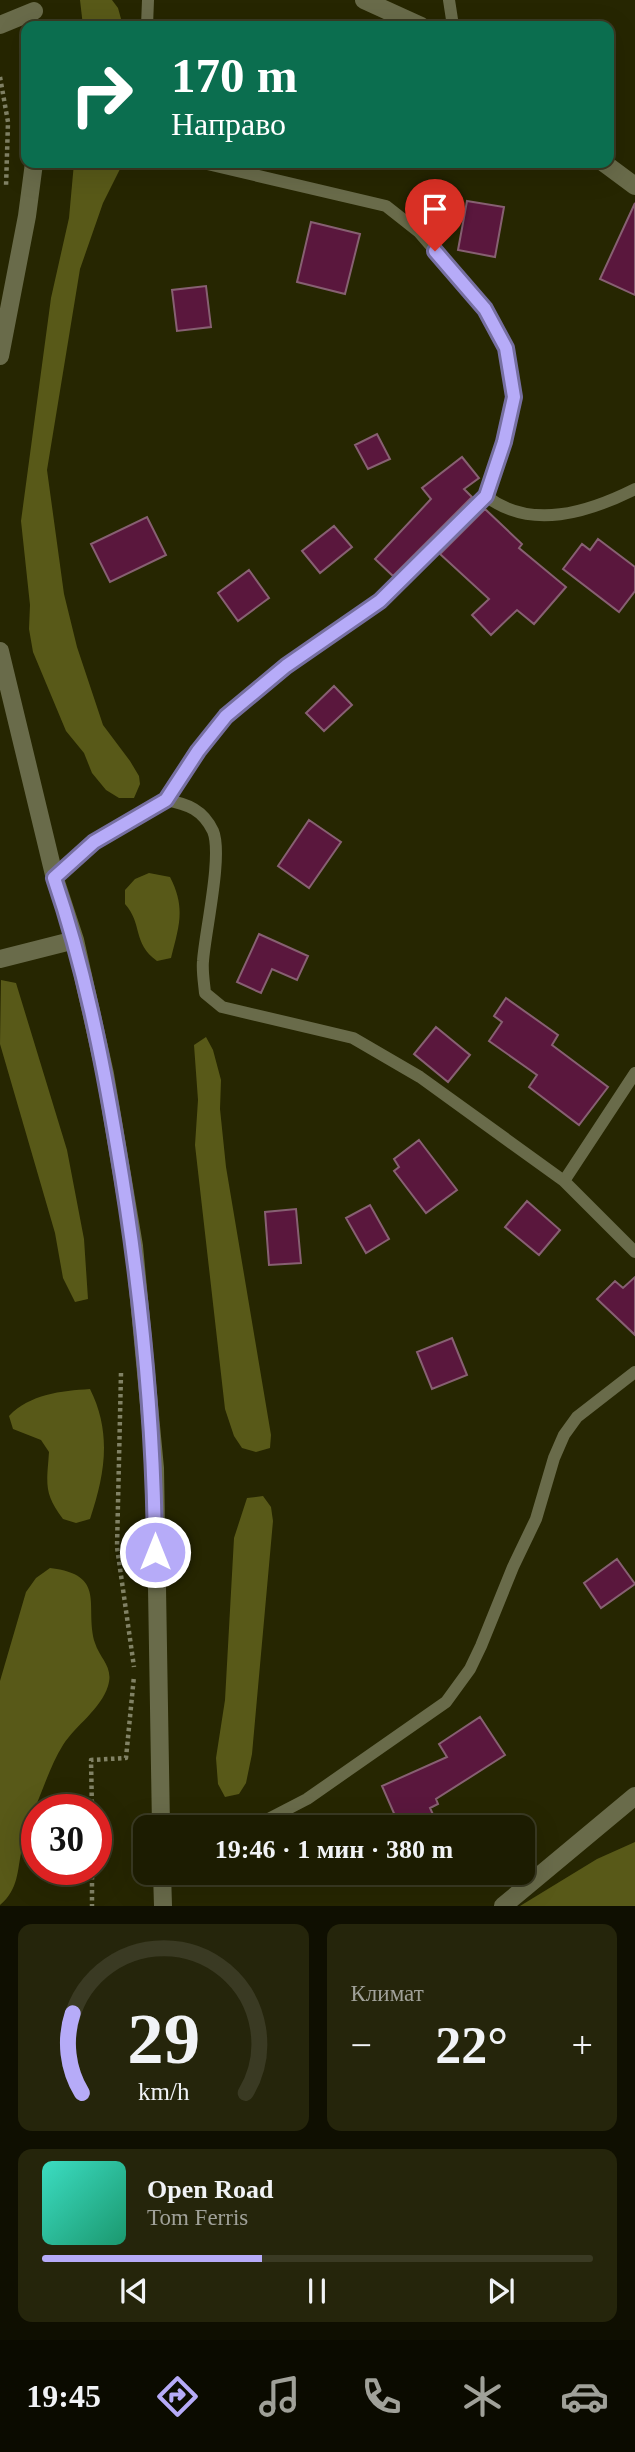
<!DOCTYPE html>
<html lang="ru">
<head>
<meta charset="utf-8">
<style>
	:root { --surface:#1c1c01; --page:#25250b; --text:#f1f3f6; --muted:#a0a199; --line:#3a3a23; --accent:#b6abf8 }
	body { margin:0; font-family:"Times New Roman",serif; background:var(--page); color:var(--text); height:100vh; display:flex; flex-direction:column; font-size:26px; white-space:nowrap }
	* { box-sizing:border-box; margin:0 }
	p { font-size:23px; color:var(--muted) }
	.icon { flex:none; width:38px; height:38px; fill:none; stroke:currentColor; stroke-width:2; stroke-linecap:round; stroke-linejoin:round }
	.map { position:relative; height:1906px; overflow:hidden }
	.details { display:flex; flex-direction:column; gap:18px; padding:18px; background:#0f0f01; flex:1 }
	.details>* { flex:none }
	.hud { position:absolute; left:21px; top:21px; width:593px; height:147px; border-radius:14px; box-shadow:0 7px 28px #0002,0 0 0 2px var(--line); background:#0b6e4f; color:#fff; overflow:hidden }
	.speed { position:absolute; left:21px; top:1794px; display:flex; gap:14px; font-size:35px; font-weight:700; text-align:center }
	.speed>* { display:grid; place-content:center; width:91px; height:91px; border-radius:50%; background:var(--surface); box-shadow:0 7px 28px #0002,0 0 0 2px var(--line); line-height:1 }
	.speed .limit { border:10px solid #d22; background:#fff; color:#111 }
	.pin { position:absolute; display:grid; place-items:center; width:60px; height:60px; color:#fff; margin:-72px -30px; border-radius:50% 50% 50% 0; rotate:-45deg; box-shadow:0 0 7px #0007 }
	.pin .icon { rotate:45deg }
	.me { position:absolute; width:77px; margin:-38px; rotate:0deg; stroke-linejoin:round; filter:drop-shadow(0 0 5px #0008) }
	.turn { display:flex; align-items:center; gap:24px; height:147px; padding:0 35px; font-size:32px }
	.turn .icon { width:91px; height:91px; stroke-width:2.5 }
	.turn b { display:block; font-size:49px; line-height:60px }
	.big { font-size:52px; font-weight:700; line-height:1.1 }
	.details .tile { flex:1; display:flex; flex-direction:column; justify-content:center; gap:10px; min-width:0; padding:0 24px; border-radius:14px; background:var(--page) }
	.details .dial { align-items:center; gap:0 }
	.dial svg { height:182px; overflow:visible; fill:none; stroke:var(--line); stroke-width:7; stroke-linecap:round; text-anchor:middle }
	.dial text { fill:var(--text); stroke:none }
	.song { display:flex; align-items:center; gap:21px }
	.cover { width:84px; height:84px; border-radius:10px; background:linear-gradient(135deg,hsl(170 70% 55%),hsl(160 70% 35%)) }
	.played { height:7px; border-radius:4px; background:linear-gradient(90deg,var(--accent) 40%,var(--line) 40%) }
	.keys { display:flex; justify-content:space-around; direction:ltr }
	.heat { display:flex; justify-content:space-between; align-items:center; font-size:38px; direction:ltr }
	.details .tiles { flex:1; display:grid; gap:18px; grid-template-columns:1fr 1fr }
	.tile:last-child { grid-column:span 2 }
	.trip { position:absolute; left:133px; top:1815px; width:402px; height:70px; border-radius:14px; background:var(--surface); box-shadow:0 7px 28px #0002,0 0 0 2px var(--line); font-weight:700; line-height:70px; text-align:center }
	.tab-bar { display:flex; height:112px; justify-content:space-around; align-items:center; background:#0b0b00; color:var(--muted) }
	.tab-bar .icon { width:49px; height:49px }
	.tab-bar .current { color:var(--accent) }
	.tab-bar b { font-size:32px; color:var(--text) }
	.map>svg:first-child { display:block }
	.forest { fill:#585918 }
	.building { fill:#5a173d; stroke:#876072; stroke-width:2 }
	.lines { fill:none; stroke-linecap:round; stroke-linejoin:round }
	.path { stroke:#818265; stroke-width:4.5; stroke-dasharray:3.5 3.5; stroke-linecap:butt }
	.lane { stroke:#696b4a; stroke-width:12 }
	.street { stroke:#696b4a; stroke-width:18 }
	.route-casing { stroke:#766fa1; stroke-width:18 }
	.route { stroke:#b6abf8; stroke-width:12 }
</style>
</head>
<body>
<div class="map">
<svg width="635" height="1906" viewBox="0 0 635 1906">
	<rect width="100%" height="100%" fill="#262601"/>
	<!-- forest -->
	<path class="forest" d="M80,0H112L118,8L123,26H83Z
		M74,163H123L103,203L80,269L47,470L64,594L77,647L103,725L130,761L139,776L140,784L134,798H119L106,790L92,773L84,753L66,731L33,652L29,629L30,605L21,521L51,298L69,218Z
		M149,873L170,877C186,908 179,926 171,958L157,961C132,943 143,924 125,904V890L135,879Z
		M1,980L16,983L67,1150L84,1239L88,1299L75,1302L63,1278L55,1233L0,1044Z
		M206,1037L213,1050L221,1080L220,1109L226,1167L271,1435L270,1448L256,1452L242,1448L234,1436L225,1409L195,1145L198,1100L194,1045Z
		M90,1389C112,1433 105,1474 90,1519L76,1523L63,1519C43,1493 47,1483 49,1452L41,1440L13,1429L9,1416C30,1394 61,1391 90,1389Z
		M263,1496L271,1507L273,1521L252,1754L246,1783L239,1794L225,1797L218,1784L216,1758L225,1700L234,1538L247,1498Z
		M50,1568C108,1575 84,1606 95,1643C100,1659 114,1667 108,1686C101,1709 76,1725 63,1745C51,1764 44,1787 35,1808C30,1821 25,1834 22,1848C17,1871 19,1889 0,1905V1681L26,1592L36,1578Z
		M635,1842V1906H520L597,1859Z"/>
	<!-- building -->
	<path class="building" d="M467,201L504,207L495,257L458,250Z
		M635,203V295L600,279Z
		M311,222L360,234L345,294L297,282Z
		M206,286L211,327L177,331L172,290Z
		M377,434L390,459L368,469L355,445Z
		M462,457L479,478L464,489L472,497L393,576L375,559L431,499L422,488Z
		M485,509L522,544L519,548L566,587L534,624L517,610L491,635L472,615L489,599L440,554Z
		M147,517L166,555L110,582L91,544Z
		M334,526L352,547L320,573L302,551Z
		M598,539L635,567V591L619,612L563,569L582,544L590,550Z
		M249,570L269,598L238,621L218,593Z
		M334,686L352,705L324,731L306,713Z
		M309,820L341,842L309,888L278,866Z
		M259,934L308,956L297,980L272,969L261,993L237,982Z
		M506,998L558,1035L552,1045L608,1087L579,1125L529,1087L537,1075L489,1041L502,1022L494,1016Z
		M436,1027L470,1055L448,1082L414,1054Z
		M419,1140L457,1190L426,1213L394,1171L399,1167L394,1159Z
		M527,1201L560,1230L539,1255L505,1227Z
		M370,1205L389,1239L366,1253L346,1218Z
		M296,1209L301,1263L269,1265L265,1212Z
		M635,1277V1335L597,1299L615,1281L623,1288Z
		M452,1338L467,1375L432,1389L417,1352Z
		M617,1559L635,1584L601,1608L584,1583Z
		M480,1717L505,1755L436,1799L438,1804L430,1808L436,1821L422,1827H400L382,1786L447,1757L439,1744Z"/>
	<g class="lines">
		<!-- path -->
		<path class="path" d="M0,77L8,122L6,187
			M121,1373L117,1547L134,1667
			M92,1810L91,1760L126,1758L134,1676
			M92,1869V1906"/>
		<!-- lane -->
		<path class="lane" d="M449,0L453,26
			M147,26L148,0
			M203,163L386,206L419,232L485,309L506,348L514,398L504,442L486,496
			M166,800C188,804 203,810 213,831C223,855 205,932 203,961C202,971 204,982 205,993L222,1007L353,1038L420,1077L564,1181L635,1252
			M55,879L94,842L166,800L198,751L226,716L286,666L380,601L486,496C531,531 589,512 635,489
			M564,1181L635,1073
			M253,1827L307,1799L446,1702L470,1669L481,1646L513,1567L536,1519L554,1458L564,1435L577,1417L635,1372"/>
		<!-- street -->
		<path class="street" d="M364,0L421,26
			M0,25L34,11
			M604,163L635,186
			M0,356L27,216L34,163
			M0,651L55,879L75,940L105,1074L134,1246L155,1468L161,1827
			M0,959L75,940
			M162,1872L163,1906
			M503,1906L635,1796"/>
	</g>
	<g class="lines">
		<defs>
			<path id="route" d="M155,1552C154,1415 140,1281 117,1146C102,1056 84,966 54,878L94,842L166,800L198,751L226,716L286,666L380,601L486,496L504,442L514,397L506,348L485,309L435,251"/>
		</defs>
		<!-- route casing -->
		<use href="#route" class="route-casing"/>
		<!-- route -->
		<use href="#route" class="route"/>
	</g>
</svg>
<div class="speed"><div class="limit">30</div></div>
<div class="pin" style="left:435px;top:251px;background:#d93025"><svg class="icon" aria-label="arrive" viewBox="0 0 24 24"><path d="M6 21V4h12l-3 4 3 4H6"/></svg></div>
<svg class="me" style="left:155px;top:1552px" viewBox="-20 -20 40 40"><circle r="17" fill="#b6abf8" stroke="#fff" stroke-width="3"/><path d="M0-11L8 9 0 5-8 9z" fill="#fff"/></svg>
<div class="trip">19:46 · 1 мин · 380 m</div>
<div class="hud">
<div class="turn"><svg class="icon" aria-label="right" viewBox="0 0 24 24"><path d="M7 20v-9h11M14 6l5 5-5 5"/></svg><div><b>170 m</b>Направо</div></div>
</div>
</div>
<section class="details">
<div class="tiles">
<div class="tile dial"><svg viewBox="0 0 100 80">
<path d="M14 69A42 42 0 1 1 86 69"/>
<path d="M14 69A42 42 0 0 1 10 34" stroke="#b6abf8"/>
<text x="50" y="56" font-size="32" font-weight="700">29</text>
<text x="50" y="72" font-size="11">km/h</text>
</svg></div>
<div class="tile"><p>Климат</p>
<div class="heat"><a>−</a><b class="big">22°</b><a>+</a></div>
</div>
<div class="tile">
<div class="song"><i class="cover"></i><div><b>Open Road</b><p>Tom Ferris</p></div></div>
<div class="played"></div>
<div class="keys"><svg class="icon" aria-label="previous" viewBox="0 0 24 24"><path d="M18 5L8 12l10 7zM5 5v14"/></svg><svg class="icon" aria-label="pause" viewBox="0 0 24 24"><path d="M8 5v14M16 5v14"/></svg><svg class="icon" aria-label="next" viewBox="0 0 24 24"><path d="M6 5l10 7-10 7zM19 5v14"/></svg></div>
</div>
</div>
</section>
<nav class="tab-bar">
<b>19:45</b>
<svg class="icon current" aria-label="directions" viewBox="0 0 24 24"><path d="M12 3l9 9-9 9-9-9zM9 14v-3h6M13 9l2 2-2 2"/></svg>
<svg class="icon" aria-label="music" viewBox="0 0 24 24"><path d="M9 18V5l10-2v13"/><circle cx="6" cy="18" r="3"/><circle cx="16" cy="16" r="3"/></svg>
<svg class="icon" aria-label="phone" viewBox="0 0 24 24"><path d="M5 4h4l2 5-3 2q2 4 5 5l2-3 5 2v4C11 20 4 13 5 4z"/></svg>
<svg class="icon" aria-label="climate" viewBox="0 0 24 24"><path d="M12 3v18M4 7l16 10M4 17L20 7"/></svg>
<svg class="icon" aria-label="car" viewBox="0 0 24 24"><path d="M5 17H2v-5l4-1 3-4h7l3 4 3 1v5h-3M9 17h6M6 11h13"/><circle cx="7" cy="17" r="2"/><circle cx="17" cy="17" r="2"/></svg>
</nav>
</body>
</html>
